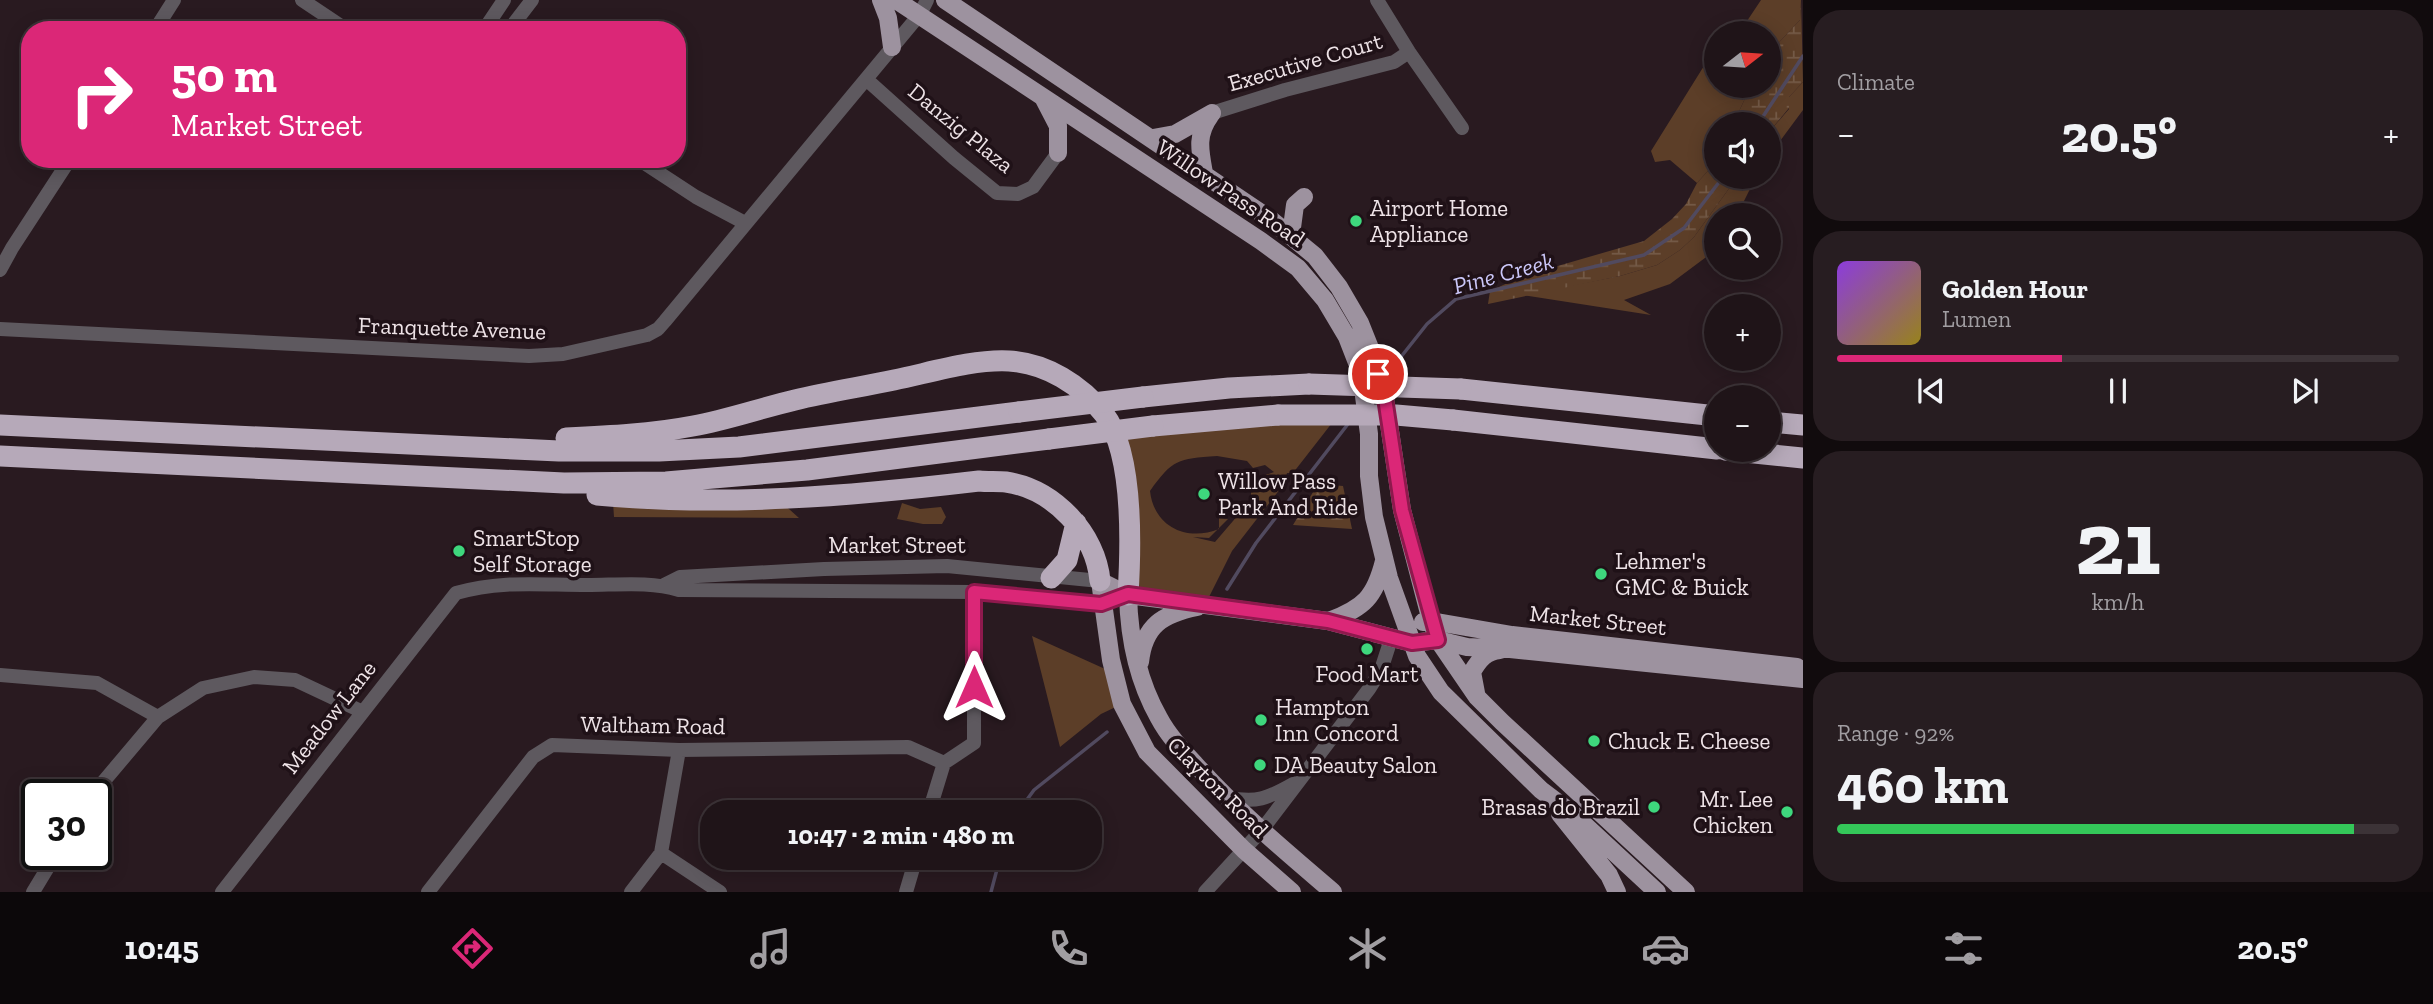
<!DOCTYPE html>
<html lang="en">
<head>
<meta charset="utf-8">
<style>
	:root { --surface:#1f1418; --page:#271d21; --text:#f1f3f6; --muted:#a19ea2; --line:#3c3337; --accent:#db2777 }
	body { margin:0; font-family:"Zilla Slab",serif; background:var(--page); color:var(--text); height:100vh; display:flex; flex-direction:column; font-size:26px; white-space:nowrap }
	* { box-sizing:border-box; margin:0 }
	p { font-size:23px; color:var(--muted) }
	.icon { flex:none; width:38px; height:38px; fill:none; stroke:currentColor; stroke-width:2; stroke-linecap:round; stroke-linejoin:round }
	.map { position:relative; flex:1; overflow:hidden }
	.sheet { display:flex; flex-direction:column; gap:10px; padding:10px; background:#110b0d; width:630px }
	.sheet>* { flex:none }
	.banner { position:absolute; left:21px; top:21px; width:665px; height:147px; border-radius:28px; box-shadow:0 4px 18px #0003,0 0 0 2px var(--line); background:#db2777; color:#fff; overflow:hidden }
	.needle { width:46px; rotate:73deg }
	.controls { position:absolute; left:1704px; top:21px; display:grid; gap:14px }
	.controls a { display:grid; place-items:center; width:77px; height:77px; border-radius:50%; background:var(--surface); box-shadow:0 4px 18px #0003,0 0 0 2px var(--line); font-size:35px }
	.speed { position:absolute; left:21px; top:779px; display:flex; gap:14px; font-size:35px; font-weight:700; text-align:center }
	.speed>* { display:grid; place-content:center; width:91px; height:91px; border-radius:50%; background:var(--surface); box-shadow:0 4px 18px #0003,0 0 0 2px var(--line); line-height:1 }
	.speed .limit { border:4px solid #111; border-radius:10px; background:#fff; color:#111 }
	.pin { position:absolute; display:grid; place-items:center; width:60px; height:60px; color:#fff; margin:-30px; border:4px solid #fff; border-radius:50%; box-shadow:0 2px 7px #0007 }
	.me { position:absolute; width:77px; margin:-38px; rotate:0deg; stroke-linejoin:round; filter:drop-shadow(0 0 5px #0008) }
	.turn { display:flex; align-items:center; gap:24px; height:147px; padding:0 35px; font-size:32px }
	.turn .icon { width:91px; height:91px; stroke-width:2.5 }
	.turn b { display:block; font-size:49px; line-height:60px }
	.big { font-size:52px; font-weight:700; line-height:1.1 }
	.sheet .card { flex:1; display:flex; flex-direction:column; justify-content:center; gap:10px; min-width:0; padding:0 24px; border-radius:28px; background:var(--page) }
	.sheet .dial { align-items:center; gap:0 }
	.dial b { font-size:91px; line-height:1 }
	.song { display:flex; align-items:center; gap:21px }
	.cover { width:84px; height:84px; border-radius:10px; background:linear-gradient(135deg,hsl(270 70% 55%),hsl(50 70% 35%)) }
	.played { height:7px; border-radius:4px; background:linear-gradient(90deg,var(--accent) 40%,var(--line) 40%) }
	.keys { display:flex; justify-content:space-around; direction:ltr }
	.heat { display:flex; justify-content:space-between; align-items:center; font-size:38px; direction:ltr }
	.charge { height:10px; border-radius:5px; background:linear-gradient(90deg,#34c759 92%,var(--line) 0) }
	.trip { position:absolute; left:700px; top:800px; width:402px; height:70px; border-radius:28px; background:var(--surface); box-shadow:0 4px 18px #0003,0 0 0 2px var(--line); font-weight:700; line-height:70px; text-align:center }
	.dock { display:flex; height:112px; justify-content:space-around; align-items:center; background:#0c080a; color:var(--muted) }
	.dock .icon { width:49px; height:49px }
	.dock .selected { color:var(--accent) }
	.dock b { font-size:32px; color:var(--text) }
	main { display:flex; flex:1; min-height:0 }
	.map>svg:first-child { display:block }
	.grass { fill:#5c3e28; fill-rule:evenodd }
	.forest { fill:url(#forest-firs) }
	.wetland { fill:url(#wetland-marsh) }
	.lines { fill:none; stroke-linecap:round; stroke-linejoin:round }
	.stream { stroke:#514a5f; stroke-width:3.5 }
	.minor { stroke:#5e595f; stroke-width:14 }
	.major { stroke:#9d929f; stroke-width:18 }
	.highway { stroke:#b6a9b9; stroke-width:21 }
	.highway-bridge { stroke:#b6a9b9; stroke-width:21 }
	.route-casing { stroke:#8e194d; stroke-width:18 }
	.route { stroke:#db2777; stroke-width:12 }
	.poi-dot { fill:#3ed77d; stroke:#1f1117; stroke-width:2.5 }
	.labels { text-anchor:middle; dominant-baseline:central; stroke-width:7; stroke-linejoin:round; paint-order:stroke }
	.street-label { font-size:23px; fill:#eee3e7; stroke:#1f1117 }
	.poi-label { font-size:23px; fill:#eee3e7; stroke:#1f1117; text-anchor:start }
	.water-label { font-size:24px; font-style:italic; fill:#cbc7f9; stroke:#1f1117 }
</style>
</head>
<body>
<main>
<div class="map">
<svg width="1803" height="892" viewBox="0 0 1803 892">
	<defs>
		<pattern id="forest-firs" width="22" height="20" patternUnits="userSpaceOnUse" patternTransform="scale(1.75)"><rect width="22" height="20" fill="#5c3e28"/><path d="M5 1l3.5 6h-7zM16 11l3.5 6h-7z" fill="#745a47"/></pattern>
		<pattern id="wetland-marsh" width="20" height="14" patternUnits="userSpaceOnUse" patternTransform="scale(1.75)"><rect width="20" height="14" fill="#5c3e28"/><path d="M1 5h8M5 5V1M11 12h8M15 12V8" fill="none" stroke="#745a47"/></pattern>
	</defs>
	<rect width="100%" height="100%" fill="#291a20"/>
	<!-- grass -->
	<path class="grass" d="M1761,0H1801L1800,20L1769,53V33H1731L1743,27Z
		M1717,45V86H1751L1733,124H1717V161L1697,183L1670,160L1655,162L1651,151Z
		M1803,82V110L1769,156V132L1789,109V97Z
		M1735,177H1756L1737,215H1717V249L1670,284L1624,300L1651,315L1523,295L1620,276L1657,265L1680,250L1694,237L1733,183Z
		M1339,414L1293,473H1287L1284,484L1232,551L1205,605L1128,595L1112,431ZM1217,456L1247,461L1253,468L1265,465L1274,472L1251,480V500L1215,542L1193,537L1209,538L1228,519L1219,518V529C1187,542 1154,527 1150,491C1173,459 1177,459 1217,456Z
		M779,500L799,518L614,517L613,502L646,509L724,501Z
		M902,503L920,509L941,507L946,517L942,524H923L897,519Z
		M1032,636L1114,673L1122,704L1101,714L1060,747Z"/>
	<!-- forest -->
	<path class="forest" d="M1318,484L1343,486L1352,529L1293,525Z"/>
	<!-- wetland -->
	<path class="wetland" d="M1801,0L1803,82L1789,97V108L1769,132V124H1733L1751,86H1769V53L1800,20Z
		M1717,161V177H1735L1733,183L1694,237L1680,250L1657,265L1620,276L1488,304L1490,291L1523,276L1644,241L1672,219L1686,204L1697,183Z"/>
	<g class="lines">
		<!-- stream -->
		<path class="stream" d="M1758,124L1803,56
			M1385,377L1427,324L1456,299L1644,255L1684,228L1723,177
			M1227,589L1256,543L1348,424
			M1018,812L1034,790L1107,732
			M991,892L1000,858"/>
		<!-- minor -->
		<path class="minor" d="M302,0L347,30
			M1377,0L1409,52L1462,128
			M155,30L174,0
			M484,30L504,0
			M509,30L532,0
			M866,79L954,158L997,193L1018,194L1033,187L1058,153
			M1212,113L1285,90L1394,62L1409,52
			M638,159L696,197L745,223
			M0,270L12,248L70,159
			M0,329L529,356L563,354L647,335L658,329L665,321L920,14L927,0
			M664,585L680,577L824,569L947,566L1100,581
			M0,675L97,683L158,717
			M93,794L158,717L203,688L254,677L295,680L363,712
			M1227,797C1256,804 1268,798 1293,784
			M929,812L944,763L974,743V592
			M661,853L720,892
			M33,892L56,854
			M222,892L456,593C501,580 540,585 587,585C617,585 650,581 679,590L974,592L1102,604
			M428,892L533,757L552,745L679,750L908,747L944,763
			M631,892L661,853L679,750
			M906,892L916,858
			M1205,892L1261,831L1369,689L1381,670L1392,636"/>
		<!-- major -->
		<path class="major" d="M881,0L888,18L892,47
			M896,0L1261,241L1298,268L1325,300L1347,337L1361,373L1369,434V476L1374,517L1389,578L1417,656L1441,692L1541,790L1574,815L1657,892
			M945,0L1270,219L1315,256L1339,287L1360,323L1374,358L1385,398L1402,510L1431,621L1438,640L1477,697L1502,722L1686,892
			M1044,99L1058,126V153
			M1153,138L1175,134L1212,113
			M1204,173C1200,151 1196,135 1210,116
			M1291,235L1295,205L1304,197
			M1128,595C1129,636 1138,681 1159,718C1168,735 1182,750 1195,764C1237,811 1285,851 1333,892
			M1329,621C1364,608 1375,597 1384,561
			M1423,622L1431,621L1512,635L1797,667
			M1140,662C1144,625 1163,614 1197,607
			M1476,693L1472,672C1479,660 1486,651 1500,650
			M1560,814L1609,875L1617,892
			M1292,892L1244,850L1147,752L1122,704L1111,660L1100,581L1128,595L1328,621L1412,643L1438,640L1467,647L1510,649L1803,679"/>
		<!-- highway -->
		<path class="highway" d="M1461,389L1717,416
			M1143,397L1229,388L1309,384
			M1453,420L1717,449
			M1769,422L1803,425
			M0,425L559,451H659L739,447L1019,412
			M1153,426L1278,415
			M566,438C609,436 651,434 693,426C727,420 761,408 795,400C828,392 861,387 894,380C929,373 973,359 1009,361C1046,363 1081,385 1104,414C1134,453 1131,546 1128,595
			M1725,450L1803,458
			M0,456L564,483L666,482L807,470L1049,439
			M597,495C725,507 852,496 979,481C988,482 998,481 1006,482C1054,489 1096,534 1100,581
			M1051,578L1067,560L1076,523"/>
		<!-- highway-bridge -->
		<path class="highway-bridge" d="M1309,384L1461,389
			M1019,412L1143,397
			M1278,415H1396L1453,420
			M1049,439L1153,426"/>
	</g>
	<g class="lines">
		<defs>
			<path id="route" d="M974,687V592L1101,604L1128,594L1328,621L1412,643L1438,640L1402,510L1385,398L1378,374"/>
		</defs>
		<!-- route casing -->
		<use href="#route" class="route-casing"/>
		<!-- route -->
		<use href="#route" class="route"/>
	</g>
	<!-- markers -->
	<g class="poi-dot">
		<circle cx="1356" cy="221" r="7"/>
		<circle cx="1204" cy="494" r="7"/>
		<circle cx="459" cy="551" r="7"/>
		<circle cx="1601" cy="574" r="7"/>
		<circle cx="1367" cy="649" r="7"/>
		<circle cx="1261" cy="720" r="7"/>
		<circle cx="1594" cy="741" r="7"/>
		<circle cx="1260" cy="765" r="7"/>
		<circle cx="1654" cy="807" r="7"/>
		<circle cx="1787" cy="812" r="7"/>
	</g>
	<g class="labels">
		<!-- street labels -->
		<g class="street-label">
			<text transform="translate(1305 62) rotate(-16)">Executive Court</text>
			<text transform="translate(961 128) rotate(39)">Danzig Plaza</text>
			<text transform="translate(1231 193) rotate(34)">Willow Pass Road</text>
			<text transform="translate(452 328) rotate(2)">Franquette Avenue</text>
			<text x="897" y="545">Market Street</text>
			<text transform="translate(1598 620) rotate(6)">Market Street</text>
			<text transform="translate(329 717) rotate(-52)">Meadow Lane</text>
			<text transform="translate(653 725) rotate(1)">Waltham Road</text>
			<text transform="translate(1218 787) rotate(45)">Clayton Road</text>
		</g>
		<!-- poi labels -->
		<g class="poi-label">
			<text x="1370" y="208">Airport Home<tspan x="1370" dy="26">Appliance</tspan></text>
			<text x="1218" y="481">Willow Pass<tspan x="1218" dy="26">Park And Ride</tspan></text>
			<text x="473" y="538">SmartStop<tspan x="473" dy="26">Self Storage</tspan></text>
			<text x="1615" y="561">Lehmer's<tspan x="1615" dy="26">GMC &amp; Buick</tspan></text>
			<text x="1367" y="674" text-anchor="middle">Food Mart</text>
			<text x="1275" y="707">Hampton<tspan x="1275" dy="26">Inn Concord</tspan></text>
			<text x="1608" y="741">Chuck E. Cheese</text>
			<text x="1274" y="765">DA Beauty Salon</text>
			<text x="1773" y="799" text-anchor="end">Mr. Lee<tspan x="1773" dy="26">Chicken</tspan></text>
			<text x="1640" y="807" text-anchor="end">Brasas do Brazil</text>
		</g>
		<!-- water labels -->
		<g class="water-label">
			<text transform="translate(1503 273) rotate(-15)">Pine Creek</text>
		</g>
	</g>
</svg>
<div class="controls">
<a><svg class="needle" viewBox="-14 -14 28 28"><path d="M0-13l5 13h-10z" fill="#e53935"/><path d="M0 13l5-13h-10z" fill="#a19ea2"/></svg></a>
<a><svg class="icon" aria-label="sound" viewBox="0 0 24 24"><path d="M4 9h4l5-4v14l-5-4H4zM17 9q2 3 0 6"/></svg></a>
<a><svg class="icon" aria-label="search" viewBox="0 0 24 24"><circle cx="10" cy="10" r="6"/><path d="M15 15l6 6"/></svg></a>
<a>+</a>
<a>−</a>
</div>
<div class="speed"><div class="limit">30</div></div>
<div class="pin" style="left:1378px;top:374px;background:#d93025"><svg class="icon" aria-label="arrive" viewBox="0 0 24 24"><path d="M6 21V4h12l-3 4 3 4H6"/></svg></div>
<svg class="me" style="left:974px;top:687px" viewBox="-20 -20 40 40"><path d="M0-17L14 15 0 8-14 15z" fill="#db2777" stroke="#fff" stroke-width="4"/></svg>
<div class="trip">10:47 · 2 min · 480 m</div>
<div class="banner">
<div class="turn"><svg class="icon" aria-label="right" viewBox="0 0 24 24"><path d="M7 20v-9h11M14 6l5 5-5 5"/></svg><div><b>50 m</b>Market Street</div></div>
</div>
</div>
<section class="sheet">
<div class="card"><p>Climate</p>
<div class="heat"><a>−</a><b class="big">20.5°</b><a>+</a></div>
</div>
<div class="card">
<div class="song"><i class="cover"></i><div><b>Golden Hour</b><p>Lumen</p></div></div>
<div class="played"></div>
<div class="keys"><svg class="icon" aria-label="previous" viewBox="0 0 24 24"><path d="M18 5L8 12l10 7zM5 5v14"/></svg><svg class="icon" aria-label="pause" viewBox="0 0 24 24"><path d="M8 5v14M16 5v14"/></svg><svg class="icon" aria-label="next" viewBox="0 0 24 24"><path d="M6 5l10 7-10 7zM19 5v14"/></svg></div>
</div>
<div class="card dial"><b>21</b><p>km/h</p></div>
<div class="card"><p>Range · 92%</p><b class="big">460 km</b><div class="charge"></div></div>
</section>
</main>
<nav class="dock">
<b>10:45</b>
<svg class="icon selected" aria-label="directions" viewBox="0 0 24 24"><path d="M12 3l9 9-9 9-9-9zM9 14v-3h6M13 9l2 2-2 2"/></svg>
<svg class="icon" aria-label="music" viewBox="0 0 24 24"><path d="M9 18V5l10-2v13"/><circle cx="6" cy="18" r="3"/><circle cx="16" cy="16" r="3"/></svg>
<svg class="icon" aria-label="phone" viewBox="0 0 24 24"><path d="M5 4h4l2 5-3 2q2 4 5 5l2-3 5 2v4C11 20 4 13 5 4z"/></svg>
<svg class="icon" aria-label="climate" viewBox="0 0 24 24"><path d="M12 3v18M4 7l16 10M4 17L20 7"/></svg>
<svg class="icon" aria-label="car" viewBox="0 0 24 24"><path d="M5 17H2v-5l4-1 3-4h7l3 4 3 1v5h-3M9 17h6M6 11h13"/><circle cx="7" cy="17" r="2"/><circle cx="17" cy="17" r="2"/></svg>
<svg class="icon" aria-label="filters" viewBox="0 0 24 24"><path d="M4 7h16M4 17h16"/><circle cx="9" cy="7" r="2"/><circle cx="15" cy="17" r="2"/></svg>
<b>20.5°</b>
</nav>
</body>
</html>
